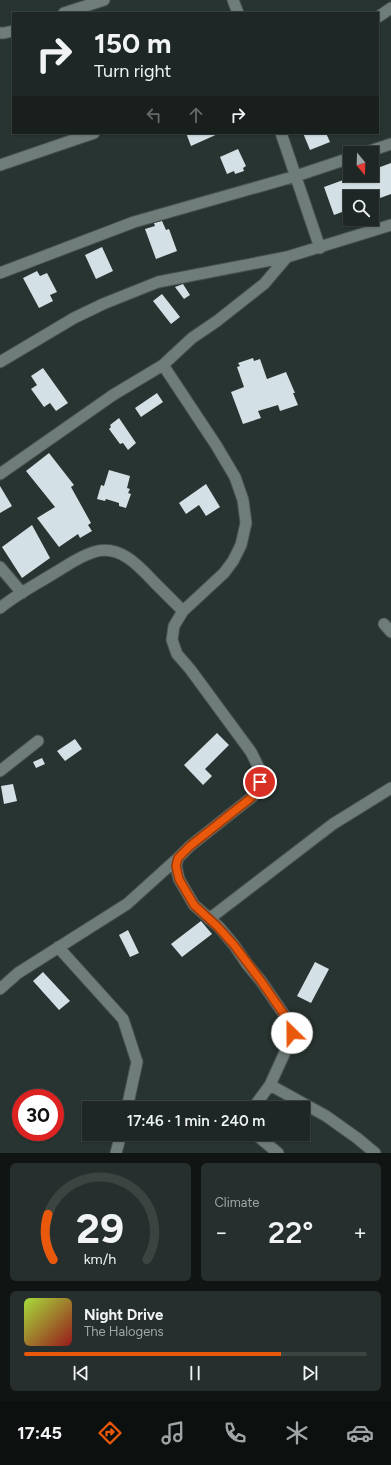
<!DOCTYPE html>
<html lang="en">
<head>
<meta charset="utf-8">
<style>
	:root { --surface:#1e2725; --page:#262f2d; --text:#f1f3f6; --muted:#a1a5a7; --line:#3c4442; --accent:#ea580c }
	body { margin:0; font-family:Figtree,sans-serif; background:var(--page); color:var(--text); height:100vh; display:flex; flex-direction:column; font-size:15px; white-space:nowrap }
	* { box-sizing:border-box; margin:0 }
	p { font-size:13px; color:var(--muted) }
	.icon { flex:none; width:22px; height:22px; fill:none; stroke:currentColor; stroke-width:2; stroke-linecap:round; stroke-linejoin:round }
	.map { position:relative; height:1153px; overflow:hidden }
	.side { display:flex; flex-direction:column; gap:10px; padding:10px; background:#101514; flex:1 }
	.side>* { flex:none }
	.banner { position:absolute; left:12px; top:12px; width:367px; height:122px; border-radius:0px; box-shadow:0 1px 3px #0004,0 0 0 1px var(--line); background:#1e2725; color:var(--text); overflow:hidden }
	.needle { width:26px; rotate:161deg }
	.controls { position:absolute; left:343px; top:146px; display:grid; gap:8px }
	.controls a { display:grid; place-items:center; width:36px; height:36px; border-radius:0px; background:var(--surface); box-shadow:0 1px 3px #0004,0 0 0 1px var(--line); font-size:20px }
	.speed { position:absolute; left:12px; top:1089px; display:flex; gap:8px; font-size:20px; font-weight:700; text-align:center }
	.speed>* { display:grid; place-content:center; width:52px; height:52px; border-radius:50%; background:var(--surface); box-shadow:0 1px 3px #0004,0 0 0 1px var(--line); line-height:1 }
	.speed .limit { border:6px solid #d22; background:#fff; color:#111 }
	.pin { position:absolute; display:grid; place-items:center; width:34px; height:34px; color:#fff; margin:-17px; border:2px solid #fff; border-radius:50%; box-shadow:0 1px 4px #0007 }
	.me { position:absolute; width:44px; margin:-22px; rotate:337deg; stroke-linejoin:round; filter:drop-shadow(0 0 3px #0008) }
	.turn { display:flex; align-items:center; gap:14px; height:84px; padding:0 16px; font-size:18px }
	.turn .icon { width:52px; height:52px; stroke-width:2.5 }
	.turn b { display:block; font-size:28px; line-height:34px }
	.lanes { display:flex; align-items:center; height:38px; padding:0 16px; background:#0003; justify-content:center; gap:20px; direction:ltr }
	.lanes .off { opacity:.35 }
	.big { font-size:30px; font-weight:600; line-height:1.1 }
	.side .widget { flex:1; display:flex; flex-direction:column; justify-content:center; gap:6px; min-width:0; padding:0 14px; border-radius:6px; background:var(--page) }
	.side .dial { align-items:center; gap:0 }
	.dial svg { height:104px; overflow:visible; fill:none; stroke:var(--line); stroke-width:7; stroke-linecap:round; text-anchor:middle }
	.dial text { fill:var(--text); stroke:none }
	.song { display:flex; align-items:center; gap:12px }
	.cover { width:48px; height:48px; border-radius:6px; background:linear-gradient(135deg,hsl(80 70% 55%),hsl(0 70% 35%)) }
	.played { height:4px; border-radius:2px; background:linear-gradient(90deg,var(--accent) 75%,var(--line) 75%) }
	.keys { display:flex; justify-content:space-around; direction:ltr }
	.heat { display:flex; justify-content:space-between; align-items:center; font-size:22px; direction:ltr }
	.side .tiles { flex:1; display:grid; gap:10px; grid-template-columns:1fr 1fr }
	.widget:last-child { grid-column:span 2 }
	.trip { position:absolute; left:82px; top:1101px; width:228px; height:40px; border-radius:0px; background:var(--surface); box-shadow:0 1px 3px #0004,0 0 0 1px var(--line); font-weight:600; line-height:40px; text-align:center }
	.tabs { display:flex; height:64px; justify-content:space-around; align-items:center; background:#0c100f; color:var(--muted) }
	.tabs .icon { width:28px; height:28px }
	.tabs .selected { color:var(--accent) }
	.tabs b { font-size:18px; color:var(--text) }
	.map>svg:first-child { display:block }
	.building { fill:#d3e1e6 }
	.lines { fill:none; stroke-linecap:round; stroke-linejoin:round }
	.minor-casing { stroke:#47514f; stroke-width:13 }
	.minor { stroke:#6f7d7a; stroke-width:11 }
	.route-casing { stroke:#983908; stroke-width:10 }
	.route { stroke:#ea580c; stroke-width:7 }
</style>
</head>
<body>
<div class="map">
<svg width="391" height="1153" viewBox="0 0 391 1153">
	<rect width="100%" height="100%" fill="#283431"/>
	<!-- building -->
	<path class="building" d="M186,133H220L191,146Z
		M303,133H326L330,142L310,150Z
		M238,149L246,166L243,168L244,171L235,174L234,171L227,174L220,157Z
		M391,163V194L372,201V197H350V209L334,215L324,187L357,175H372V170Z
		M162,221L166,230L169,229L177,251L156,259L145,229L155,226L154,223Z
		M102,247L113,271L96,279L85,255Z
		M37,271L40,276L47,273L57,292L50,295L53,301L39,308L23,278Z
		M183,284L190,295L184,299L175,287Z
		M162,294L180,317L171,324L153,301Z
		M253,358L254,361L260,359L267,379L286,372L295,393H293L298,405L280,411L278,405L258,411L261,418L243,424L231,392L244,387L237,367L240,366L238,363Z
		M43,368L68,403L56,411L50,403L44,407L31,389L37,385L31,376Z
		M157,393L163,402L141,417L135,408Z
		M119,418L136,443L128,450L123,443L120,444L109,429L111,427L110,425Z
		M49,453L74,485L71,487L91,523L88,525L92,531L80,538L78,534L59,547L37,518L55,507L26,471Z
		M109,470L130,476L127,488L130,489L128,493L131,494L126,508L119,506V503L106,499L105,501L97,499L101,485L104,486Z
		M206,484L220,507L206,516L199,505L186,514L179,503Z
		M0,486L12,506L0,513Z
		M32,525L50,558L22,578L2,547Z
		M217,733L229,745L205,769L212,776L203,785L184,765Z
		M75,739L82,749L65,761L57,751Z
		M42,758L45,764L36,768L33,762Z
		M13,784L17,801L4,804L1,786Z
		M201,921L212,934L182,957L171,944Z
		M128,930L139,953L130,957L119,935Z
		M315,962L329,969L311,1003L297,996Z
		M43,972L70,1001L59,1010L33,981Z"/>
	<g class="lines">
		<defs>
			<path id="minor" d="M233,0L238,13
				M64,13L104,0
				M378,17L391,8
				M0,33H4L13,31
				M281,133L320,248
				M364,153L391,144
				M0,165L94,133
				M0,273L134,222L296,176L350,158
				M0,362L74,318L103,304L158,282L287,257L391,225
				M163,365L216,445L235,477L243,500L246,523L241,545L233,561L224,573L183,611L174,626L172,640L177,654L190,669L251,752L260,770V782L257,791L252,797L190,846L178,858L176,866L179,879L194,905L219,927L234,945L247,964L261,981L292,1026L291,1039L270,1085L253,1108
				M0,474L113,395L163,365L192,338L217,321L264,284L287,257
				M0,567L22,593
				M0,608C17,594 37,584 56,572C68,565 80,556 94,552C120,544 139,566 155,583C164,592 174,602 183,611
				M384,624L391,632
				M0,771L38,741
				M209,919L333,824L391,788
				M58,947L123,1019L137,1062L127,1108
				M0,989L18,973L127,904L178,858
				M270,1085L326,1116L357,1138L375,1153
				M255,1134L278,1153
				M116,1153L121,1134"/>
		</defs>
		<!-- minor casing -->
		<use href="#minor" class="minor-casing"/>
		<!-- minor -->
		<use href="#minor" class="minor"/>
	</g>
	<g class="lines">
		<defs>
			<path id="route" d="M260,782L252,797L190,846L178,858L176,866L179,879L194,905L218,927L234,945L261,981L292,1026V1033"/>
		</defs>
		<!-- route casing -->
		<use href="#route" class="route-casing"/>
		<!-- route -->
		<use href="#route" class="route"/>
	</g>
</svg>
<div class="controls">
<a><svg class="needle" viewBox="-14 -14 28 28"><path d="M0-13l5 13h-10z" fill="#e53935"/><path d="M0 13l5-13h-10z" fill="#a1a5a7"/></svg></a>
<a><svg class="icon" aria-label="search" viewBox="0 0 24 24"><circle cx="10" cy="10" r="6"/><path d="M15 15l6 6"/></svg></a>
</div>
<div class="speed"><div class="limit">30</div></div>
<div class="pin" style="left:260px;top:782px;background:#d93025"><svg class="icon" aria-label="arrive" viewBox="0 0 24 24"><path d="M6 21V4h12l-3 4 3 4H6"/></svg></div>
<svg class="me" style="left:292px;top:1033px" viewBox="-20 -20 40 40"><circle r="19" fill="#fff"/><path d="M0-13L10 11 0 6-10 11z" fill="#ea580c"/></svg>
<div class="trip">17:46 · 1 min · 240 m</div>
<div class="banner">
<div class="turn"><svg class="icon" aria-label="right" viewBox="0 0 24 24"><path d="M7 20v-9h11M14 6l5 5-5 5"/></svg><div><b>150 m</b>Turn right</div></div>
<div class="lanes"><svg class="icon off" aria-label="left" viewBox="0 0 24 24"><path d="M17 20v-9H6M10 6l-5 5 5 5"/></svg><svg class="icon off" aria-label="ahead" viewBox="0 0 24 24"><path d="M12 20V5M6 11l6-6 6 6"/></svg><svg class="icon" aria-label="right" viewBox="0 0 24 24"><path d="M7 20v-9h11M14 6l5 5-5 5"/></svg></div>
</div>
</div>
<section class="side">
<div class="tiles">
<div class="widget dial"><svg viewBox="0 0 100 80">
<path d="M14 69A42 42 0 1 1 86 69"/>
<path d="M14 69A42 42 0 0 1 10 34" stroke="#ea580c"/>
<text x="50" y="56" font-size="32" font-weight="700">29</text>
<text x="50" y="72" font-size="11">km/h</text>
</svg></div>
<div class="widget"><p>Climate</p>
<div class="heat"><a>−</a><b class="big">22°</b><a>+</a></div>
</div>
<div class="widget">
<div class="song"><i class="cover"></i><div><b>Night Drive</b><p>The Halogens</p></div></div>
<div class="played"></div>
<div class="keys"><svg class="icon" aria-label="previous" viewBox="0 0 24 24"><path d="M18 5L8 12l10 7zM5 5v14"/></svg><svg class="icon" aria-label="pause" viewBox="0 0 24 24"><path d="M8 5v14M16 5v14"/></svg><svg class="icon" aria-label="next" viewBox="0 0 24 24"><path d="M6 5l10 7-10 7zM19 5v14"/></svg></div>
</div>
</div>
</section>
<nav class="tabs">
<b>17:45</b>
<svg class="icon selected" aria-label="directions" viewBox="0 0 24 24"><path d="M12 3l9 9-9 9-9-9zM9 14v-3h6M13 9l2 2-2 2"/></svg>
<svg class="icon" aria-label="music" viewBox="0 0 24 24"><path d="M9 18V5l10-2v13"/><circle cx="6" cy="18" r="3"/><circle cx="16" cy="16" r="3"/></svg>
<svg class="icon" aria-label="phone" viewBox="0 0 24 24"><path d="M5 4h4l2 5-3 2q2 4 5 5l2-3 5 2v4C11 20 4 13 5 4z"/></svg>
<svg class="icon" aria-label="climate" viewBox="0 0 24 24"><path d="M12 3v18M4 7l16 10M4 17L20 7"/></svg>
<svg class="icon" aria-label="car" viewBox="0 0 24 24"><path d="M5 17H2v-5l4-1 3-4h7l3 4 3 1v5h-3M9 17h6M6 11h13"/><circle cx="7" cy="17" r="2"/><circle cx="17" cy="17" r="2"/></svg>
</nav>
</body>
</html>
